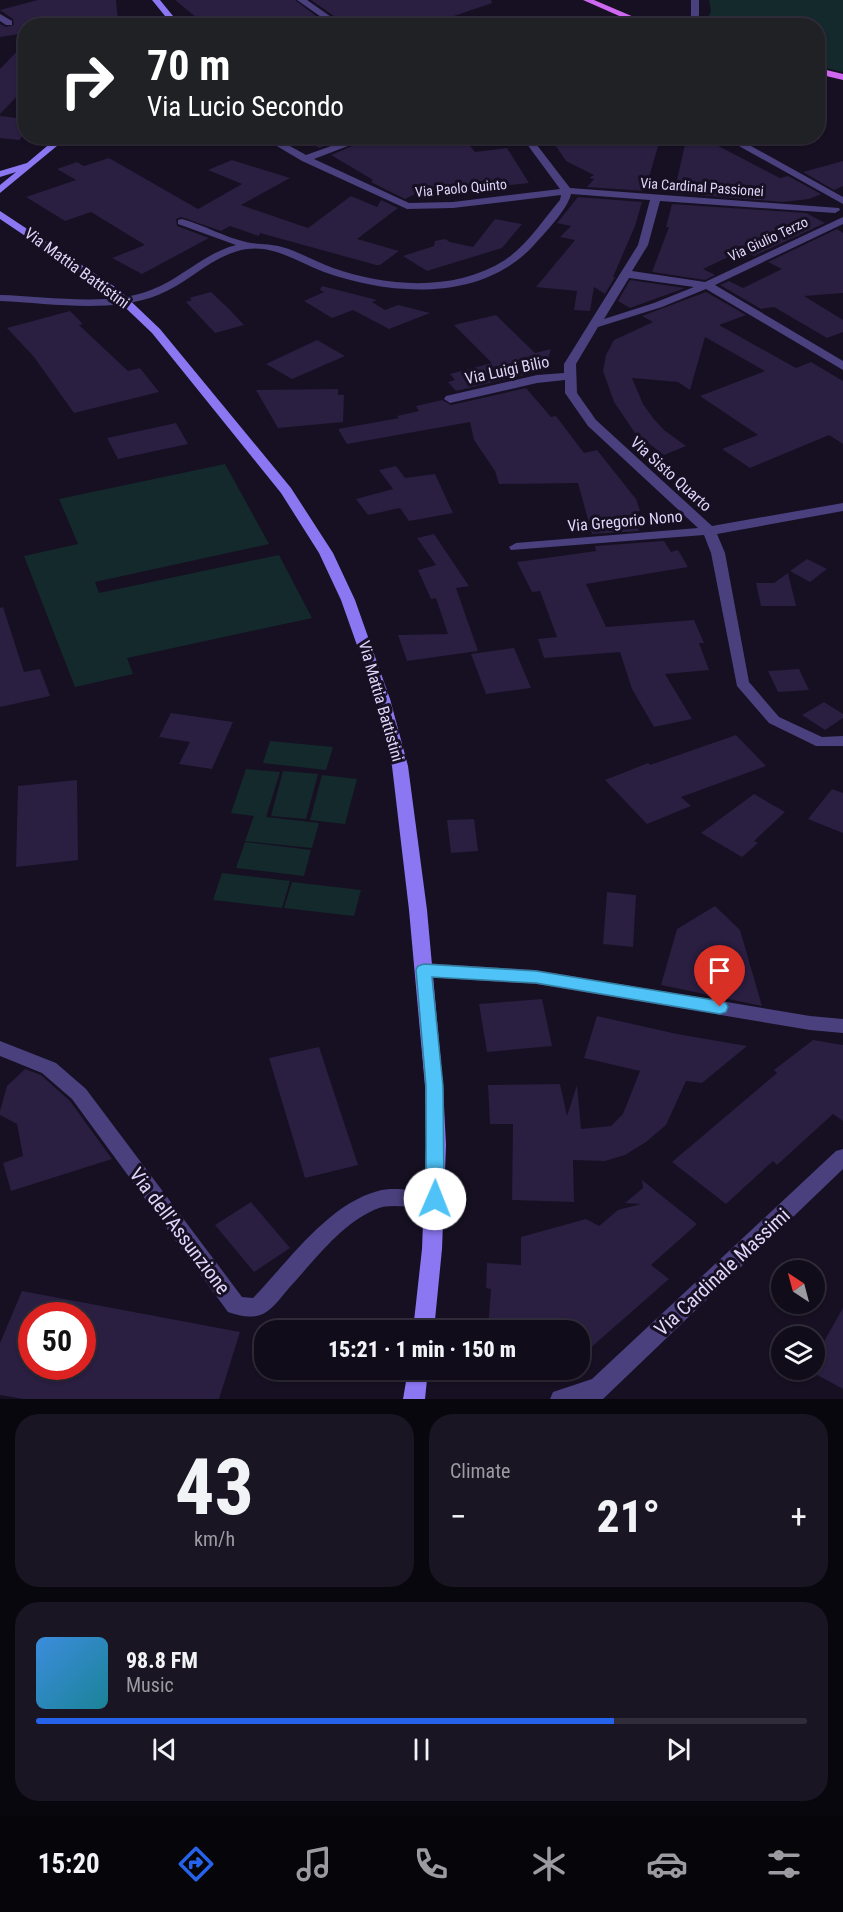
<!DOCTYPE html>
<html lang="en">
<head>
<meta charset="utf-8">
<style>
	:root { --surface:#100c1a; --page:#191523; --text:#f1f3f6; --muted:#9c9ba2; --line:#302c39; --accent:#2563eb }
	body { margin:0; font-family:"Roboto Condensed",sans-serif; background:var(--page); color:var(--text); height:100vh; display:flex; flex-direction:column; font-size:22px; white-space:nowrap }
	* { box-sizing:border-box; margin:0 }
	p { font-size:20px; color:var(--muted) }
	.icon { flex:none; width:33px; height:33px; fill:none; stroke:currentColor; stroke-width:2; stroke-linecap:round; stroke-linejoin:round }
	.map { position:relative; height:1399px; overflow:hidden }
	.panel { display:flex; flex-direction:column; gap:15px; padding:15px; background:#09070e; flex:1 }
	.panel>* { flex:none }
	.banner { position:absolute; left:18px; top:18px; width:807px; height:126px; border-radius:24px; box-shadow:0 2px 4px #0004,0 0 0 2px var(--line); background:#202124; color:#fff; overflow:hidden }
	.needle { width:39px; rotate:324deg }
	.controls { position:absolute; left:771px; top:1260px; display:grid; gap:12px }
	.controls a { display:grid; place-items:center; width:54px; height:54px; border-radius:50%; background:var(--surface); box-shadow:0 2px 4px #0004,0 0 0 2px var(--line); font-size:30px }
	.speed { position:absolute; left:18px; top:1302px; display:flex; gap:12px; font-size:30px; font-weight:700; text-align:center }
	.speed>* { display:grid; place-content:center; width:78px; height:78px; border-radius:50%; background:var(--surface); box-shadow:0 2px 4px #0004,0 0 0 2px var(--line); line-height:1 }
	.speed .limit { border:9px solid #d22; background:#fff; color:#111 }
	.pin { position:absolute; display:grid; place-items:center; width:51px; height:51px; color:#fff; margin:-62px -26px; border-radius:50% 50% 50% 0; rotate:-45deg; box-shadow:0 0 6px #0007 }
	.pin .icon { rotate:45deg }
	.me { position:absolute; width:66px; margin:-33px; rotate:1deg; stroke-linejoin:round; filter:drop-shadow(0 0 4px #0008) }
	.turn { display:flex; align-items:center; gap:21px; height:126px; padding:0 30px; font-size:27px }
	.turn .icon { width:78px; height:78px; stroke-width:2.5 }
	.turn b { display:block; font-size:42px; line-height:51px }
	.big { font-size:45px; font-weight:800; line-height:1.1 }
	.panel .widget { flex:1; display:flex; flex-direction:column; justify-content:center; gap:9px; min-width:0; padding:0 21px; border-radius:24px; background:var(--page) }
	.panel .dial { align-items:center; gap:0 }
	.dial b { font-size:78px; line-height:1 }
	.song { display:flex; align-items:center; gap:18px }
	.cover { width:72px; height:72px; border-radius:9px; background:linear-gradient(135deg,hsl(210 70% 55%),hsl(190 70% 35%)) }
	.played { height:6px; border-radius:3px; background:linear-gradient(90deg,var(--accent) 75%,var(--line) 75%) }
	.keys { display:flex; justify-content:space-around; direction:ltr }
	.heat { display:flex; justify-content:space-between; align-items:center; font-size:33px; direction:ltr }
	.panel .tiles { flex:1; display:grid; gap:15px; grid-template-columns:1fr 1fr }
	.widget:last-child { grid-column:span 2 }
	.trip { position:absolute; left:254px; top:1320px; width:336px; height:60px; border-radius:24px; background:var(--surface); box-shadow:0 2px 4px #0004,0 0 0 2px var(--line); font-weight:800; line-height:60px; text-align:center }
	.menu { display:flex; height:96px; justify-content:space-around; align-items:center; background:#06050a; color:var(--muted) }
	.menu .icon { width:42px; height:42px }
	.menu .on { color:var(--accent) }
	.menu b { font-size:27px; color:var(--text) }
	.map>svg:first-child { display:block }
	.green { fill:#14292c }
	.building { fill:#2a1e41; fill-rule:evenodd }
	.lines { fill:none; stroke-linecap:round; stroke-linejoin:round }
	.street { fill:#4a407d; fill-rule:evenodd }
	.secondary { fill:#8a77f1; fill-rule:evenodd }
	.primary { fill:#cf68f0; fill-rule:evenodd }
	.route { fill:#4fc3f7; stroke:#337fa1; stroke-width:1.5 }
	.labels { text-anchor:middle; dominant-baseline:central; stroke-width:6; stroke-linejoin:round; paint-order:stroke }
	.far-street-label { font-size:14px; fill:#dfd6fb; stroke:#161022 }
	.street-label { font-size:16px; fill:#dfd6fb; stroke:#161022 }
	.near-street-label { font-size:20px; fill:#dfd6fb; stroke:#161022 }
</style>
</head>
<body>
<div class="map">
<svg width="843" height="1399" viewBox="0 0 843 1399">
	<rect width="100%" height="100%" fill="#161022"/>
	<!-- green -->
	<path class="green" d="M709,0H843V72L818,66V26L705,25L711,11Z
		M225,464L269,544L95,582L99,593L279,555L312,618L127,658L133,674L75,687L24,556L78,544L59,499Z
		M270,741L333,747L326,770L263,763Z
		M246,769L280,772L266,817L319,823L312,848L245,841L254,816L231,813Z
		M283,771L318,774L306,819L271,816Z
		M322,775L357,779L345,824L310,820Z
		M245,842L311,850L304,876L236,868Z
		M222,873L290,881L282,908L213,900Z
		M292,882L361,890L354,916L284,908Z"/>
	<!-- building -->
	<path class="building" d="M38,0H116L118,22H116L115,26H26V33L0,37V24L6,27L14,25L13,19L0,10Z
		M175,0H295L324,22L304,26H249L241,19L207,26Z
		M311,0H491L492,3L425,26H409L398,21L382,26H364L345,18L338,19Z
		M26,42V87L0,114V69Z
		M0,116L26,119V133L19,140L0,138Z
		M298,136H351L319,148Z
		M376,136H403L414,142L462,136L475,152L507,148L529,183L480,188L481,191L455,194L453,190L415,194L405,199L371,182L373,180L331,155Z
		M549,136H661L645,191L587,187L594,179L589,178L594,175L566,161Z
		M687,136H699L780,178L788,176L821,194L809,199L783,202L674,193Z
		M109,158L198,209L242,184L208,170L232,160L290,178L241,205L308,228L351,196L377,207L381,200L398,208L357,239L399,251L380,265H376L260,233L259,236L230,226L221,231L181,217L176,219L177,226L209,238L142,274L112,258L145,245L91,212L65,221L26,197L76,180L57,169L77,162L84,166Z
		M843,161V186L834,190L803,172Z
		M578,197L642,202L635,226L613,277H615L605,294L594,287L590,311L574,310L577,291L536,287L575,240L560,237L571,226L557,223Z
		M672,204L806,213L825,223L754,256L741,251L703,269L715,275L705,280L652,272L669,227H666Z
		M495,219L522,224L502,248L427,271L403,256L434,246L435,241L445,239L450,242L473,247Z
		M837,229L843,233V293L804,296L843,320V332L827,338L774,307L761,309L720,285L729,281L743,288L782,269L768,262Z
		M630,280L685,288L630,308L618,301Z
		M322,286L377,300L372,302L385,310L398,305L430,313L389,329L353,310L332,318L304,301L324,292L320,290Z
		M211,292L228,308L244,325L215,333L186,302L192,300L189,298Z
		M706,292L746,315L719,325L796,368L811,362L843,381V444L829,435L750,468L722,449L758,435L700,396L765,371L705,337L690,390L678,382L632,378L643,404L653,418L664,430L686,446L664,455L635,433L614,402L603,371L606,355L614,340L653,322L642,316Z
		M70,311L83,324L79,325L128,371L140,368L159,392L74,413L34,357L7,328Z
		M496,315L535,353L551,349L545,370L456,391L448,382L455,380L450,374L492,363L454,325Z
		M317,340L345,356L292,379L266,364Z
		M526,388L551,417L556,416L584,453L597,450L636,499L640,511L633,512L639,531L592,534L578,483L499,484L495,471L474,440L470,422L347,444L338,429L399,418L397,416L419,411L416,406L442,400L451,405Z
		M338,389V395H344L343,422L278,428L256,390Z
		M176,423L188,444L118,459L107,438Z
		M396,466L405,478L435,474L453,513L409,521L400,508L368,515L356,499L393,489L379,470Z
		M434,534L469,586L456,588L478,651L407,661L398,635L448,634L436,598L431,599L418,570L436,565L417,538Z
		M664,541L671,552L678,550L688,567L586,584L606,627L694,620L704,643H699L709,670L665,674L692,719L654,727L632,689L620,652L544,658L538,639L557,637L540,591L532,592L517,562L596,551L595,546Z
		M807,559L827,569L810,582L790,571Z
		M788,573L796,606H761L756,583H774Z
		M3,607L24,672L40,669L50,696L0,707V608Z
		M514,648L531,688L486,694L471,654Z
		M799,669L809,690L778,692L768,671Z
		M824,702L843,714V718L825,730L802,715Z
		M171,713L233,722L212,769L179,764L190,742L159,737Z
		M736,735L766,766L681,797L691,806L647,824L605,780L648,763L650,765Z
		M77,780L78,860L16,867L18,786Z
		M832,789L843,793V833L808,819Z
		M754,794L785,812L754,841L758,843L742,857L701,833Z
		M474,819L478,851L451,853L447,820Z
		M607,892L636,895L633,947L603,944Z
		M715,906L740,930L762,1006L661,985L677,929Z
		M542,999L552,1046L487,1052L479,1004Z
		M597,1016L677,1034L747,1046L702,1083L686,1081L666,1125L646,1142L625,1155L605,1161L573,1160L574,1202L512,1200L513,1124H490L488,1085L560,1084L567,1116L577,1085L581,1129L611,1126L623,1114L640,1071L584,1058Z
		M813,1040L843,1045V1121L833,1114L777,1165L773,1161L726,1204L672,1162L777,1073L774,1070Z
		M319,1047L358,1165L305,1178L269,1058Z
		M25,1069L41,1075L70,1101L112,1159L11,1191L3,1163L23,1156L17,1124L0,1115V1111L7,1086Z
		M642,1180L697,1224L651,1265L669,1279L579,1358V1330H488L491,1289L486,1288L487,1263L521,1265V1237L586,1219L599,1226L618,1210L641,1204L625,1203L643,1188Z
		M251,1202L290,1248L254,1272L215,1225Z
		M22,1291L240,1332L219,1399H23L0,1395V1343ZM32,1316H82V1366H32Z
		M843,1308V1389L808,1370H814V1359Z"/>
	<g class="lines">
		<!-- street -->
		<path class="street" d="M297,0H307L344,26H334Z
			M691,0H699V15L694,26H685L691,15Z
			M0,14L12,21V25H6L0,21Z
			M260,136H272L306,155L359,136H374L314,159L409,203L453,202L560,189L521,136H530L570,188L839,208L840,210L835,213L660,201L648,245L632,271L705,282L843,217V224L715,285L843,361V370L706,289L662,307L598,327L576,364L577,393L596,420L712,526L843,503V511L717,534L725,553L749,682L779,717L822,737L843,736V746H816L769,723L737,686L711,553L704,535L511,550L509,547L516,543L698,528L588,426L565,393V380L537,383L450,403L444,399L446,396L537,375L564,373V364L638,245L650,200L571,194C568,209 544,234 534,245C482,302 391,296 324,272C299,263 275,245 247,249C213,254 189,283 158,295C110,314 50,303 0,301V295C45,296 109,307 151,290C181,279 204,253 236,245L178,224V220L182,219C204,225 224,237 246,242C258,245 270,243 282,247C300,252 316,262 333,268C387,287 455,292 505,260C527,245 543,220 560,200L561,195L453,208L407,209L302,161ZM629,278L694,287L654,303L604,319Z
			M721,136H733L843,197V204Z
			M424,963L536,970L810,1016L843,1019V1033L810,1030L536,984L424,977L418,975L415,970L418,965Z
			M0,1041L56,1063L86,1089L242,1297L253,1298C288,1262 328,1204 378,1191C388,1188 400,1189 410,1190C421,1190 432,1190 442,1193L445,1199L442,1205C420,1213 395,1200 374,1210C340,1225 314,1261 289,1288C282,1296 273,1309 263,1314C251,1319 240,1316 228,1312L72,1099L42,1073L0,1056Z
			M843,1149V1169L603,1399H550L553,1392L592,1379L836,1151Z"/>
		<!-- secondary -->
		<path class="secondary" d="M152,0H160L173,16L176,26H168L165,16Z
			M59,136H69L0,193V185L16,172L0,177V171L27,163Z
			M0,211L118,289L160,329L291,488L333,553L355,600L390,699L408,766L427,910L443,1086L446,1145L442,1249L434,1330H413L422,1249L426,1145L425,1086L409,910L392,766L376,699L341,600L319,553L281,493L152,333L110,293L0,219Z
			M408,1370H428L425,1399H403Z"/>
		<!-- primary -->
		<path class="primary" d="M583,0H594L655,26H642Z
			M818,68L843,74V80L818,74Z"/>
	</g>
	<!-- route -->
	<path class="route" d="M424,964L536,971L720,1001L726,1003L728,1007L726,1012L720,1014L536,983L432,977L443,1086L444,1199L441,1205L435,1207L428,1205L426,1199V1086L416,970L418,966Z"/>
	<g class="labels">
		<!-- far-street labels -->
		<g class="far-street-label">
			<text transform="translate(702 187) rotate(4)">Via Cardinal Passionei</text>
			<text transform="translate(461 188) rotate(-5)">Via Paolo Quinto</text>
			<text transform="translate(768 239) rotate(-25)">Via Giulio Terzo</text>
		</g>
		<!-- street labels -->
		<g class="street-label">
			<text transform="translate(77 268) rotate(36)">Via Mattia Battistini</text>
			<text transform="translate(507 370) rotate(-12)">Via Luigi Bilio</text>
			<text transform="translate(671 474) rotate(42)">Via Sisto Quarto</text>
			<text transform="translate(625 521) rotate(-5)">Via Gregorio Nono</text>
			<text transform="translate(381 701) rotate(74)">Via Mattia Battistini</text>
		</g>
		<!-- near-street labels -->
		<g class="near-street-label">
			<text transform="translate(180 1231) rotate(53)">Via dell'Assunzione</text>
			<text transform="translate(722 1272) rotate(-43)">Via Cardinale Massimi</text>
		</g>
	</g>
</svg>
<div class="controls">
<a><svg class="needle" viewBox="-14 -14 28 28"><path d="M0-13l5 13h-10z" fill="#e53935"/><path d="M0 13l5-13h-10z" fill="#9c9ba2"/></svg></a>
<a><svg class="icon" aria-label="layers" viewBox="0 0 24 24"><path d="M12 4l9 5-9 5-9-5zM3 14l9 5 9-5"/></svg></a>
</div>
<div class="speed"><div class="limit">50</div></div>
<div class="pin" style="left:720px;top:1007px;background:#d93025"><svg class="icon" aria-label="arrive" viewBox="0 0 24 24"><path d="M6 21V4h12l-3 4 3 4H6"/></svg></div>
<svg class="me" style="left:435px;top:1199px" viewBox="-20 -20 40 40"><circle r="19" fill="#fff"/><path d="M0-13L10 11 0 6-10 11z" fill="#4fc3f7"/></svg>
<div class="trip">15:21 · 1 min · 150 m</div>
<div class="banner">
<div class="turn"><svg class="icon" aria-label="right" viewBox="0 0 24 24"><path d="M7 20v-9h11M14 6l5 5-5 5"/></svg><div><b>70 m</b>Via Lucio Secondo</div></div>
</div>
</div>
<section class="panel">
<div class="tiles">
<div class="widget dial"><b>43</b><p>km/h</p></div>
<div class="widget"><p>Climate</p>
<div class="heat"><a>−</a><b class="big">21°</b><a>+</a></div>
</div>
<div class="widget">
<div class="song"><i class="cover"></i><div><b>98.8 FM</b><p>Music</p></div></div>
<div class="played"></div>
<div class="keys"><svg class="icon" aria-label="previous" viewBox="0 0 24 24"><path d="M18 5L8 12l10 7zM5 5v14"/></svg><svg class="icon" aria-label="pause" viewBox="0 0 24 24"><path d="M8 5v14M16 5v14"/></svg><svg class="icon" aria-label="next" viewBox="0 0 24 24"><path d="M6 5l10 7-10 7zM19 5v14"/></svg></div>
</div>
</div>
</section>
<nav class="menu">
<b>15:20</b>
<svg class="icon on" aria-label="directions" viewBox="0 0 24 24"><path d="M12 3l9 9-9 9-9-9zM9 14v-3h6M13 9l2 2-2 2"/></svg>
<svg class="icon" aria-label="music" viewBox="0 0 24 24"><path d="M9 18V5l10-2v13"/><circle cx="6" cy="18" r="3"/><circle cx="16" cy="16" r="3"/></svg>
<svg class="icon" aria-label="phone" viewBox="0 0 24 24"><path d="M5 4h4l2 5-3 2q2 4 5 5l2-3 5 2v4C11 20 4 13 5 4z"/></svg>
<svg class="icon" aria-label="climate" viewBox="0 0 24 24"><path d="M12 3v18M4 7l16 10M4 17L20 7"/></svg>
<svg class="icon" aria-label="car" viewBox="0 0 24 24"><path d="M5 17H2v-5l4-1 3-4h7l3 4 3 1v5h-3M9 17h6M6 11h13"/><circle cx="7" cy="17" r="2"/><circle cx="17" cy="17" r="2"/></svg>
<svg class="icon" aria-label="filters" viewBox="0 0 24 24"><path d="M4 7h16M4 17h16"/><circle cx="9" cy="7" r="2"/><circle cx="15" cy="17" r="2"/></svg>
</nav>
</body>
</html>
